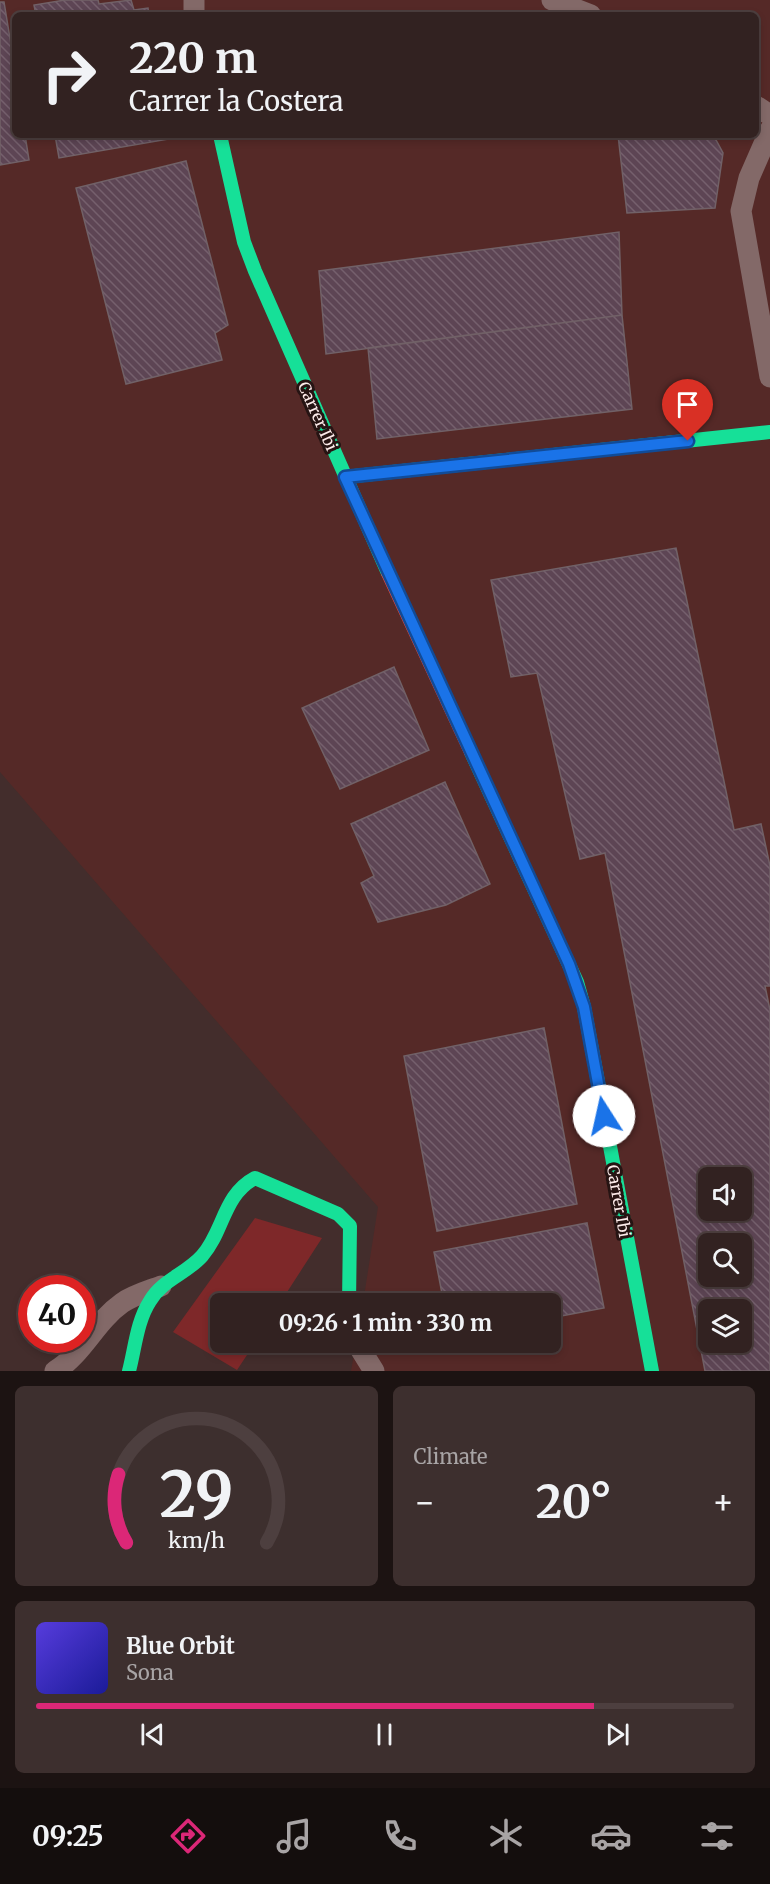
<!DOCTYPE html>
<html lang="en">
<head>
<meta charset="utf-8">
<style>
	:root { --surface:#322221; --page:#3d2f2e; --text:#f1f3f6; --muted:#a8a4a5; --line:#4d3f3f; --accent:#db2777 }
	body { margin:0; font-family:Merriweather,serif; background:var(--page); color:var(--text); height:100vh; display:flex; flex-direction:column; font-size:22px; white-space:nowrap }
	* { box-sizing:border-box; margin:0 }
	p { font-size:20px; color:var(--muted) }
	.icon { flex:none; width:33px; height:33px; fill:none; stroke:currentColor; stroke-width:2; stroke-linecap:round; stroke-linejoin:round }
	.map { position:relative; height:1371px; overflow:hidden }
	.panel { display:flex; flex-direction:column; gap:15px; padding:15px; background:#1c1312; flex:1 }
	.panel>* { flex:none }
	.hud { position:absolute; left:12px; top:12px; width:747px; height:126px; border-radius:9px; box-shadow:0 3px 9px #0003,0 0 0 2px var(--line); background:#322221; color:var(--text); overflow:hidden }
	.tools { position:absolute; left:698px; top:1167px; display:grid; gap:12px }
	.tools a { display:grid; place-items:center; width:54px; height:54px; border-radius:9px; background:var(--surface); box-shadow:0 3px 9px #0003,0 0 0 2px var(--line); font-size:30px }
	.speed { position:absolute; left:18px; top:1275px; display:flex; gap:12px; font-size:30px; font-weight:700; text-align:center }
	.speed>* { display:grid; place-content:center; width:78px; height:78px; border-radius:50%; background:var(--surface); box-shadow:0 3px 9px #0003,0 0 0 2px var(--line); line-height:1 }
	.speed .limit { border:9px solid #d22; background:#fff; color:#111 }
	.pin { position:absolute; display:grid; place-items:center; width:51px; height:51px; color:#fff; margin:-62px -26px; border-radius:50% 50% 50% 0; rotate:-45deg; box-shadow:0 0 6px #0007 }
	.pin .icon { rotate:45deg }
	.me { position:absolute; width:66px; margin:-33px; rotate:350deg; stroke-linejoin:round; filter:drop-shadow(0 0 4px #0008) }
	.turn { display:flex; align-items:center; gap:21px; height:126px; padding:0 18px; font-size:27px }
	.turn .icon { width:78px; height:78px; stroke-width:2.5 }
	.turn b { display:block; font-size:42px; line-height:51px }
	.big { font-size:45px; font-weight:700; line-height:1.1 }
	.panel .widget { flex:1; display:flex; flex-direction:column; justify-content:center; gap:9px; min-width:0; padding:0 21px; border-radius:9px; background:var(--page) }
	.panel .dial { align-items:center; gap:0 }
	.dial svg { height:156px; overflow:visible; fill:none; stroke:var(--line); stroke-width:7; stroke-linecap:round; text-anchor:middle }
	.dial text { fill:var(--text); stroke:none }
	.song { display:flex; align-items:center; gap:18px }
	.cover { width:72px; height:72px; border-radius:9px; background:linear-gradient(135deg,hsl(250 70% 55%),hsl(240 70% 35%)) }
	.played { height:6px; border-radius:3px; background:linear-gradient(90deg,var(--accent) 80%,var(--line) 80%) }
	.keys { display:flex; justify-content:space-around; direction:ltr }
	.heat { display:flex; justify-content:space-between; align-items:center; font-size:33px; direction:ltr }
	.panel .tiles { flex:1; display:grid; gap:15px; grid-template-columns:1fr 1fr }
	.widget:last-child { grid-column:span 2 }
	.trip { position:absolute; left:210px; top:1293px; width:351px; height:60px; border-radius:9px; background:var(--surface); box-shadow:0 3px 9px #0003,0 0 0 2px var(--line); font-weight:700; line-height:60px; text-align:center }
	.tab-bar { display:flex; height:96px; justify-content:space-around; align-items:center; background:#140e0d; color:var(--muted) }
	.tab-bar .icon { width:42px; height:42px }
	.tab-bar .current { color:var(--accent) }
	.tab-bar b { font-size:27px; color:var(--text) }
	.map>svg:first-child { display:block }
	.built { fill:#552927; fill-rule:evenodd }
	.garden { fill:#7e2829 }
	.building { fill:url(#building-back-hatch); stroke:#716167; stroke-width:1.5; fill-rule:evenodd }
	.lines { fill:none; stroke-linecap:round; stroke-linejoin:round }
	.street { stroke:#836968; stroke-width:21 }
	.fast { stroke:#16e098; stroke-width:14 }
	.jam { stroke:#f24e42; stroke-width:14 }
	.route-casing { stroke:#114b97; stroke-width:15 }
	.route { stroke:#1a73e8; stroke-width:10 }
	.labels { text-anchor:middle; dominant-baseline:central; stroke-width:6; stroke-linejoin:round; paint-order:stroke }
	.street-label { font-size:16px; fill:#fcebea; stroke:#261413 }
</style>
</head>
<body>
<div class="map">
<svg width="770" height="1371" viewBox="0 0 770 1371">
	<defs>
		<pattern id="building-back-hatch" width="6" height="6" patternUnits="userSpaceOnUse" patternTransform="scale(1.5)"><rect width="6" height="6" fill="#5d4554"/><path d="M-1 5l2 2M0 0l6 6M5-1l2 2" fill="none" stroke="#75606d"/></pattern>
	</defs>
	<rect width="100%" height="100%" fill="#432d2c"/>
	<!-- built -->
	<path class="built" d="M0,0H770V1371H351L356,1343L550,1342V1304L363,1303L378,1207L0,772ZM15,15H756V135H15ZM708,1178H741V1210H708ZM708,1244H741V1276H708ZM708,1310H741V1342H708Z"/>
	<!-- garden -->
	<path class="garden" d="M255,1218L322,1238L280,1303L220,1304V1342L255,1343L237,1370L173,1332Z"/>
	<!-- building -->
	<path class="building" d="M65,0H98L99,4L131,0L134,10L148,8L149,15H36L34,5Z
		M0,2H4L15,69V135H25L29,160L0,165Z
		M55,135H168L169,139L59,158Z
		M618,135H709L715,138L723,153L715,208L627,213Z
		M186,161L228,325L215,333L222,360L126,384L76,188Z
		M619,232L622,315L326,354L319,271Z
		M622,315L632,409L377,439L368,348Z
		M676,548L734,830L761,824L770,866V986H765L770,1010V1371H705L605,853L580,859L537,673L511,677L491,580ZM708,1178H741V1210H708ZM708,1244H741V1276H708ZM708,1310H741V1342H708Z
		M394,667L429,750L340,789L302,708Z
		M445,782L490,884L446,905L378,922L361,883L374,876L351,824Z
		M544,1028L577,1204L437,1231L404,1056Z
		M587,1223L604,1308L550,1318V1304H444L434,1252Z"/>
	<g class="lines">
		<!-- street -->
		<path class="street" d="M194,0V15
			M552,0L591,15
			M756,106L770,115
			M770,130L749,178L741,211L770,377
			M356,1342L374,1371
			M55,1371C83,1354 95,1322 122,1303C133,1295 148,1291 161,1286"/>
		<!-- fast -->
		<path class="fast" d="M220,135L244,242L255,271L388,573
			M345,477L770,432
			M471,752L577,982L584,1007L652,1371
			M129,1371C135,1348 137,1321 150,1301C162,1280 186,1274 202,1256C224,1231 223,1195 255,1178L338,1214L350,1226L349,1304"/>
		<!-- jam -->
		<path class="jam" d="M388,573L471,752"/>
	</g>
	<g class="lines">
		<defs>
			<path id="route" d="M604,1116L584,1007L569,964L345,477L688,441"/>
		</defs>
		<!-- route casing -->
		<use href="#route" class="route-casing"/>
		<!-- route -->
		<use href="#route" class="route"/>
	</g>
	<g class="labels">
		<!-- street labels -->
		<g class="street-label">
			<text transform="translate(318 416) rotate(66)">Carrer Ibi</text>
			<text transform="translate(619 1201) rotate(80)">Carrer Ibi</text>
		</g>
	</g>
</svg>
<div class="tools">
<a><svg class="icon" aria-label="sound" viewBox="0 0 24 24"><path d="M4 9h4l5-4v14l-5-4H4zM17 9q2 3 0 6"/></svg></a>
<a><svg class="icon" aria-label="search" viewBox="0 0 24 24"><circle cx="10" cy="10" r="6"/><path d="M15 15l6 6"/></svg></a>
<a><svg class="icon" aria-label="layers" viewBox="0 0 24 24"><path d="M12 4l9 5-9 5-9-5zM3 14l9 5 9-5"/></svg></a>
</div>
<div class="speed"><div class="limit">40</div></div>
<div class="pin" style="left:688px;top:441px;background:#d93025"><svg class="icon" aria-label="arrive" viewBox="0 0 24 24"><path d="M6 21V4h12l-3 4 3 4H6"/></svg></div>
<svg class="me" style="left:604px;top:1116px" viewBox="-20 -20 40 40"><circle r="19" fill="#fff"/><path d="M0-13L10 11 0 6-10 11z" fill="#1a73e8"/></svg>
<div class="trip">09:26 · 1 min · 330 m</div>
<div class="hud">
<div class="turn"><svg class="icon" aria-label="right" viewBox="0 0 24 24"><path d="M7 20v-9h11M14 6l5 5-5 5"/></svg><div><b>220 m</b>Carrer la Costera</div></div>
</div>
</div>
<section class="panel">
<div class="tiles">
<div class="widget dial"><svg viewBox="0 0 100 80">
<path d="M14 69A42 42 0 1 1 86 69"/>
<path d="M14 69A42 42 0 0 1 10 34" stroke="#db2777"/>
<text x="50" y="56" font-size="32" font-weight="700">29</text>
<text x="50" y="72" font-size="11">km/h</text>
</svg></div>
<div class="widget"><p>Climate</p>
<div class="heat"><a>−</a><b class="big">20°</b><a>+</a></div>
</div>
<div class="widget">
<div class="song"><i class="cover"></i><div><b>Blue Orbit</b><p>Sona</p></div></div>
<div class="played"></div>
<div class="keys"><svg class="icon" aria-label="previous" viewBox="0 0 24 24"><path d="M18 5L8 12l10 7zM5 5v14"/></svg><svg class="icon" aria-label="pause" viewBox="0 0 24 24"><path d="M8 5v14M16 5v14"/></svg><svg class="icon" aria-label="next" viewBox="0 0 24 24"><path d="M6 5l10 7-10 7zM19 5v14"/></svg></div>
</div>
</div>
</section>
<nav class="tab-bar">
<b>09:25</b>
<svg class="icon current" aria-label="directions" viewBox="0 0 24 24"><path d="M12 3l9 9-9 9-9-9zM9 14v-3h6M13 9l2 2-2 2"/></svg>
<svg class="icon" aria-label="music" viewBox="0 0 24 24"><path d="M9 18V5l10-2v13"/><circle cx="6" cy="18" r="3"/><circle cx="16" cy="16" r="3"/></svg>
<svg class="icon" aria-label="phone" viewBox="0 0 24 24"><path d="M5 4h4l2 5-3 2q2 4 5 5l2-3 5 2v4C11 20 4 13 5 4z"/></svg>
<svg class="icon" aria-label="climate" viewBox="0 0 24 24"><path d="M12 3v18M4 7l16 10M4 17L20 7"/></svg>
<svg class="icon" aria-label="car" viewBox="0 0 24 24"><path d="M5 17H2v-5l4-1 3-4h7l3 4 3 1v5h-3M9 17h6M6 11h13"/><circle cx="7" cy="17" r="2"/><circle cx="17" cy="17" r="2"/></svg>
<svg class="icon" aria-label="filters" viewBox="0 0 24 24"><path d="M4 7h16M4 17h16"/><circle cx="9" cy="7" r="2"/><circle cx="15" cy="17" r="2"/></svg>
</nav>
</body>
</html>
